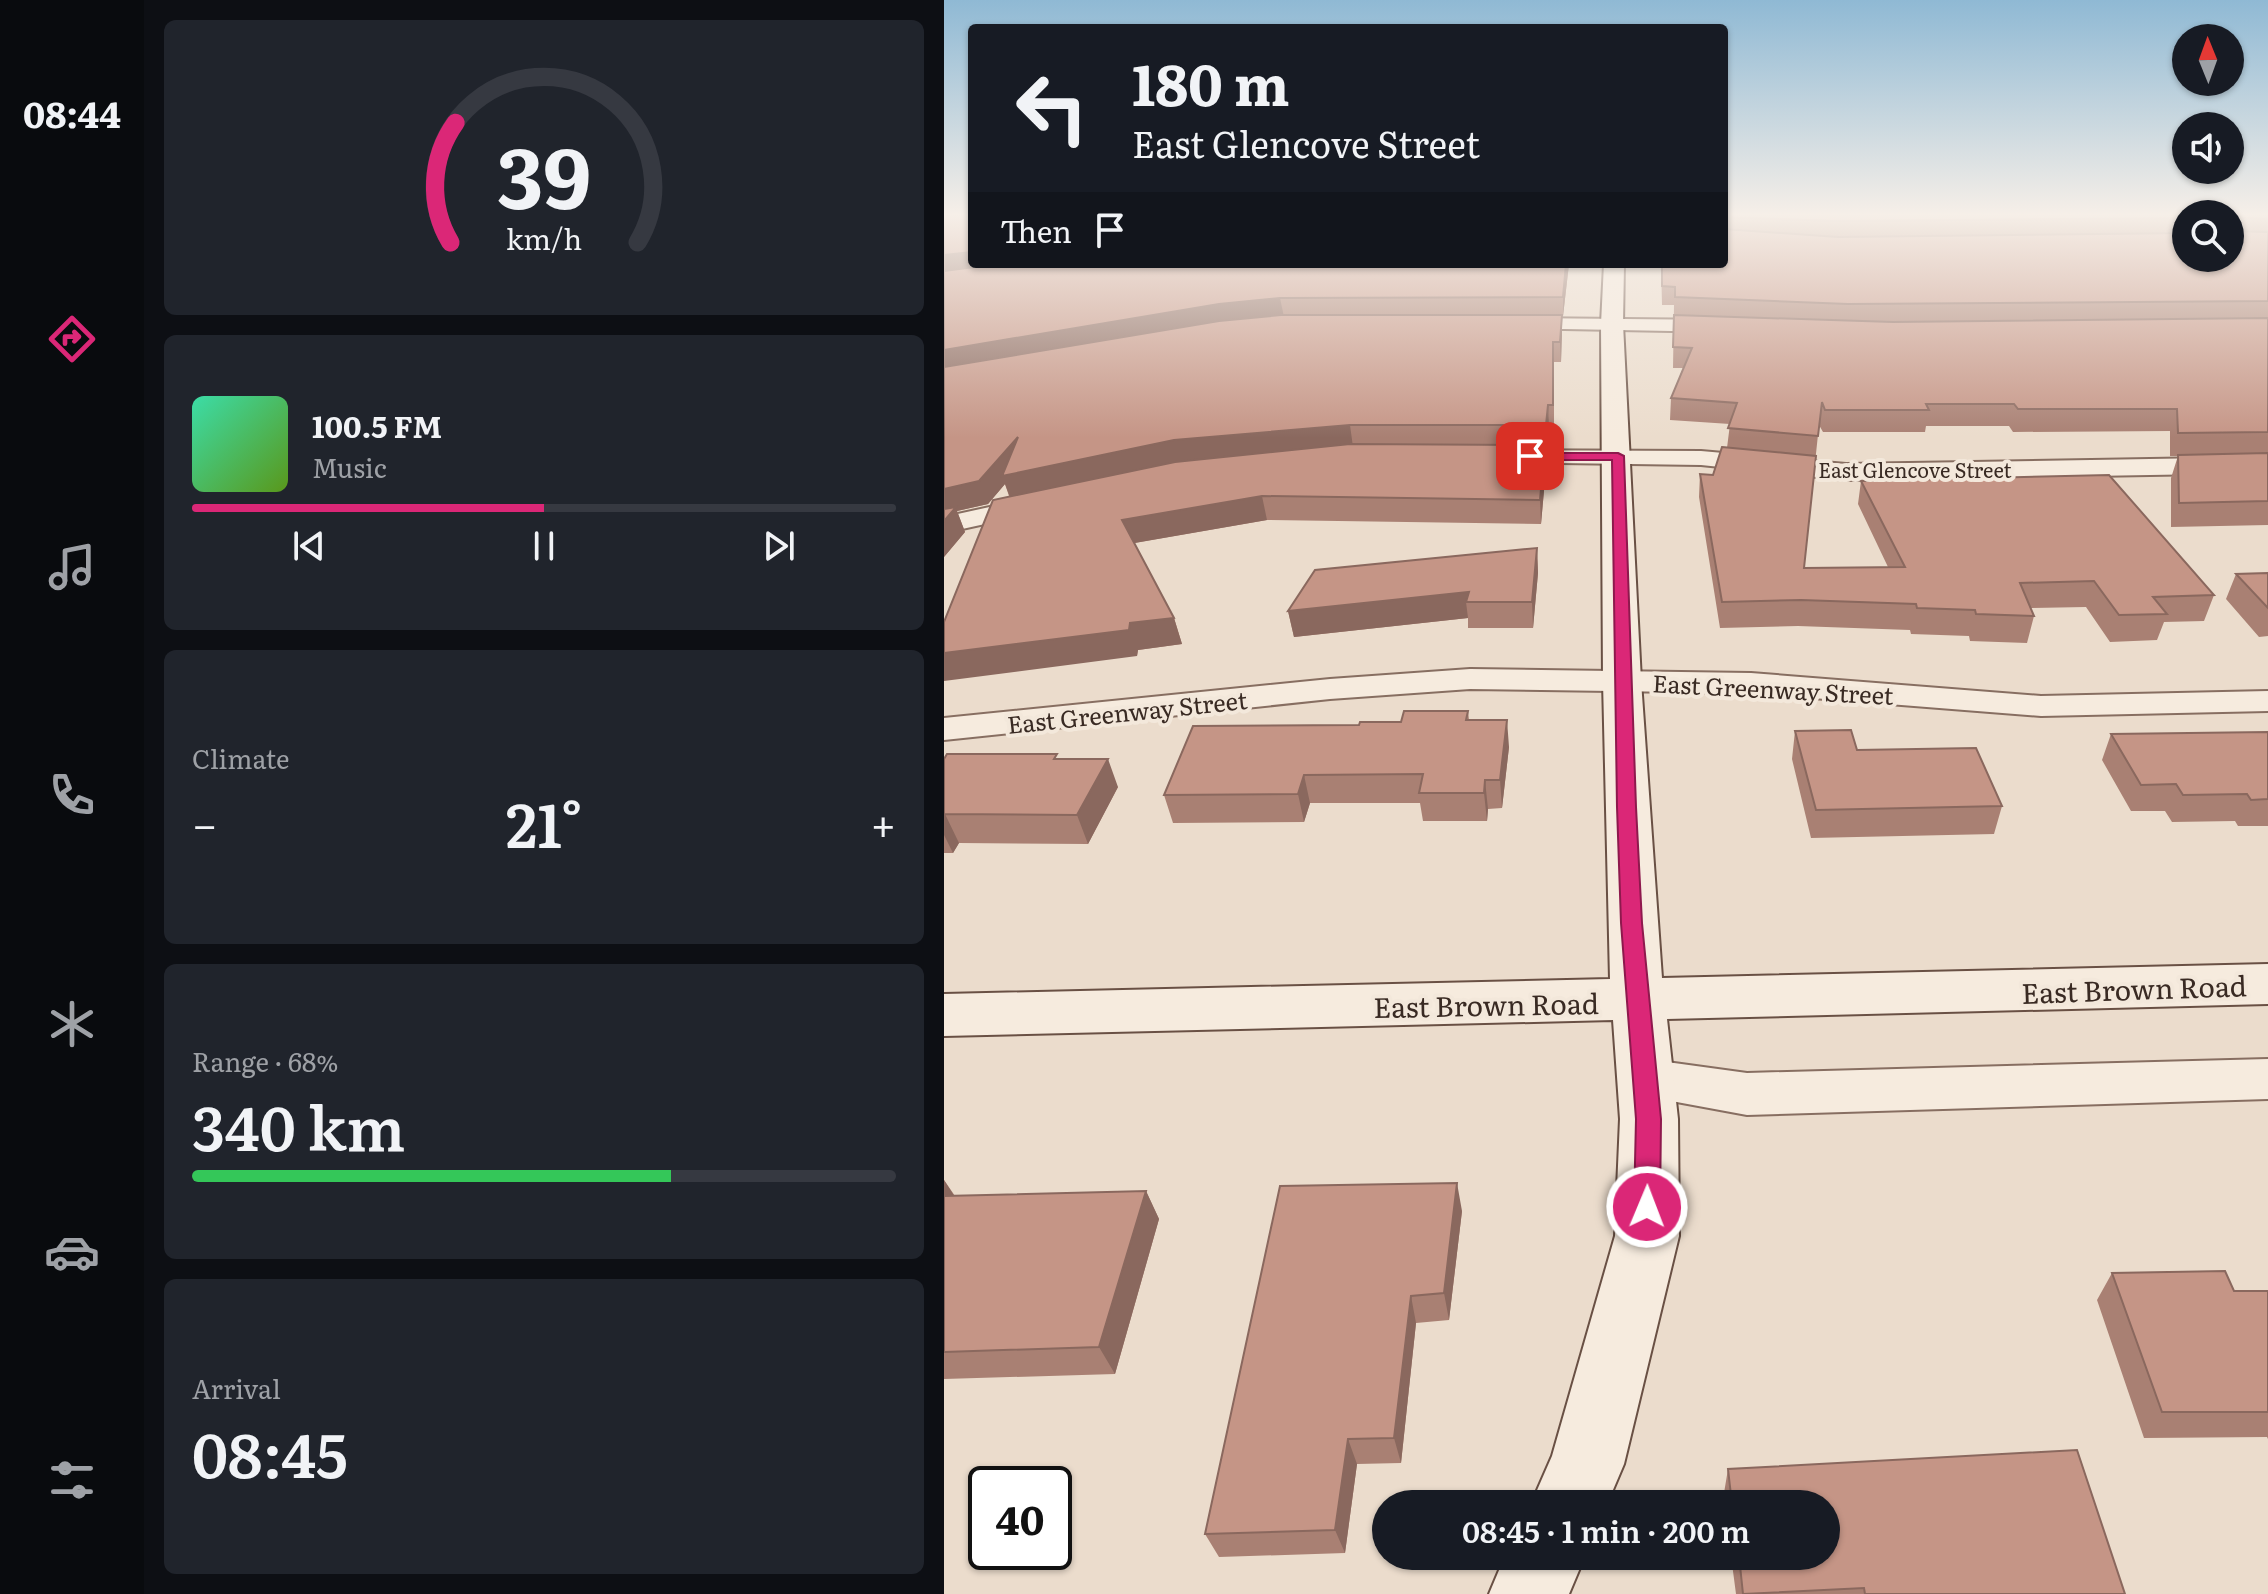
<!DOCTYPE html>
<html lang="en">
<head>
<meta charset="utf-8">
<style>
	:root { --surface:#171b24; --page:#20242c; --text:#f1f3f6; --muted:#9ea1a6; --line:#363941; --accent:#db2777 }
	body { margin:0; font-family:Literata,serif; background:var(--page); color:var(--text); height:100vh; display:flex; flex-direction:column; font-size:30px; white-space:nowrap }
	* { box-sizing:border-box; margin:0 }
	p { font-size:26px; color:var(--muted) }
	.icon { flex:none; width:44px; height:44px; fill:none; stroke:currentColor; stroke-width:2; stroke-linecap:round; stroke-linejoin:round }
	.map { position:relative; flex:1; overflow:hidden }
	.side { display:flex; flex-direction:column; gap:20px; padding:20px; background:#0d0f14; width:800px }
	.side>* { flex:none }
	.top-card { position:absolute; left:24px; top:24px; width:760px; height:244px; border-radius:8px; box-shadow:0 2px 6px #0004; background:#171b24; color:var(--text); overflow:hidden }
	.needle { width:52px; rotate:359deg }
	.controls { position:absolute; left:1228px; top:24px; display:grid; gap:16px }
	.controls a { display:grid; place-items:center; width:72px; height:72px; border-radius:50%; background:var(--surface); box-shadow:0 2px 6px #0004; font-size:40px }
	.speed { position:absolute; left:24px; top:1466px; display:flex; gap:16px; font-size:40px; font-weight:700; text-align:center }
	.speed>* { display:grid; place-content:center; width:104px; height:104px; border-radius:50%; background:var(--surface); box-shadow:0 2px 6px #0004; line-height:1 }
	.speed .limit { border:4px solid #111; border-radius:12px; background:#fff; color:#111 }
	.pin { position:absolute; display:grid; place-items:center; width:68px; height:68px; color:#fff; margin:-34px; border-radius:16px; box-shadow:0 4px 12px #0006 }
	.me { position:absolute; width:88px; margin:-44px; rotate:1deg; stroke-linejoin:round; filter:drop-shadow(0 0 6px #0008) }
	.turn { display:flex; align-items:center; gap:28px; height:168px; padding:0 32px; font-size:36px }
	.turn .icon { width:104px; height:104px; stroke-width:2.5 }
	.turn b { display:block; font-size:56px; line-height:68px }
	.then { display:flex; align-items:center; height:76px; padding:0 32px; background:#0003; gap:16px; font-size:30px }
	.big { font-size:60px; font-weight:600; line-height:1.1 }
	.side .widget { flex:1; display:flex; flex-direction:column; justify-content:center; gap:12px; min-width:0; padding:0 28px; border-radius:12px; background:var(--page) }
	.side .dial { align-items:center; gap:0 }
	.dial svg { height:208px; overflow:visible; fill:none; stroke:var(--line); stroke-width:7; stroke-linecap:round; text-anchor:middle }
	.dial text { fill:var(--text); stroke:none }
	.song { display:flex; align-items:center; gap:24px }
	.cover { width:96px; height:96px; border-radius:12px; background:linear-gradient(135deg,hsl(160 70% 55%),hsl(90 70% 35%)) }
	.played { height:8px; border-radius:4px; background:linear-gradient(90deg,var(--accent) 50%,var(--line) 50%) }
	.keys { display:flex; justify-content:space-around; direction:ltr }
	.heat { display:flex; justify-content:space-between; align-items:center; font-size:44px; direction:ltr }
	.charge { height:12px; border-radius:6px; background:linear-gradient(90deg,#34c759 68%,var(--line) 0) }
	.trip { position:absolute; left:428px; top:1490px; width:468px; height:80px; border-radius:40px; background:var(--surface); box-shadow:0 2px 6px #0004; font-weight:600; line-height:80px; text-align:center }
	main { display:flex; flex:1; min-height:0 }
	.tab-bar { display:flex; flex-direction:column; width:144px; justify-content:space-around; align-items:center; background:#090b0e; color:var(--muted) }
	.tab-bar .icon { width:56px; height:56px }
	.tab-bar .on { color:var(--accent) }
	.tab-bar b { font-size:36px; color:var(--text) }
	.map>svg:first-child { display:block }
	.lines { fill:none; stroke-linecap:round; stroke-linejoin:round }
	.street-casing { stroke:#876e61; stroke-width:4 }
	.secondary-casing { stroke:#695044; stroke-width:4 }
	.street { fill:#f6ebde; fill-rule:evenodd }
	.secondary { fill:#f6ebde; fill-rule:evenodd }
	.wall { fill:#a98073 }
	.shaded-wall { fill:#8a685e }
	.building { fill:#c59586; stroke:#8a685e; stroke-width:2 }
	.route { fill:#db2777; stroke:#8e194d; stroke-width:2 }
	.labels { text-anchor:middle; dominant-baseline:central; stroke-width:8; stroke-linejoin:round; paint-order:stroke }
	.far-street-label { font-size:20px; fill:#392a23; stroke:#f3e8db }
	.street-label { font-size:24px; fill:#392a23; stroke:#f3e8db }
	.near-street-label { font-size:28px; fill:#392a23; stroke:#f3e8db }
</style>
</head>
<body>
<main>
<nav class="tab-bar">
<b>08:44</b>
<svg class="icon on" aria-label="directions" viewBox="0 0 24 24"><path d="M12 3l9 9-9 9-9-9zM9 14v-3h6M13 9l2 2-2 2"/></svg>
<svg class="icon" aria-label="music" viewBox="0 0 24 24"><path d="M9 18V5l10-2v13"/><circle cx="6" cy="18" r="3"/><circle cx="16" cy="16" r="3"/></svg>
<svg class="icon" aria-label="phone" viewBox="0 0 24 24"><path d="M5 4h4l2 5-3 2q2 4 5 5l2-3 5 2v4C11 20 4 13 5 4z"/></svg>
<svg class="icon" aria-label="climate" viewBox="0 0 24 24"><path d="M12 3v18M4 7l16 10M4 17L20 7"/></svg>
<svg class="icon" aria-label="car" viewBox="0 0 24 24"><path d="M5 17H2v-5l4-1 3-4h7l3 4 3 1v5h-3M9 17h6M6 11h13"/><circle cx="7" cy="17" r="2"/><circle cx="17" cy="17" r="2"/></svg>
<svg class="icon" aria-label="filters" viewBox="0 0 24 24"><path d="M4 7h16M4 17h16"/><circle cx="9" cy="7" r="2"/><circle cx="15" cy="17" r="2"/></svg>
</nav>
<section class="side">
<div class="widget dial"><svg viewBox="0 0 100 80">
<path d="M14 69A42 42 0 1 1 86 69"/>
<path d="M14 69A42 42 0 0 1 16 23" stroke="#db2777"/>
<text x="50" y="56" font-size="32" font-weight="700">39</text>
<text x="50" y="72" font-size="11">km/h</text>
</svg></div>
<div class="widget">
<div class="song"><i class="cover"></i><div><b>100.5 FM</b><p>Music</p></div></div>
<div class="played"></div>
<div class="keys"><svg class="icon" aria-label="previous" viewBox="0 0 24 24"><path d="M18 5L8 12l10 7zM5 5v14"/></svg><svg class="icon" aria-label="pause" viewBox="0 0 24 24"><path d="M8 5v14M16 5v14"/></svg><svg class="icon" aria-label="next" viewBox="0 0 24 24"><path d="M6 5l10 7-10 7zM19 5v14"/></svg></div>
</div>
<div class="widget"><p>Climate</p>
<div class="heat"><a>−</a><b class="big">21°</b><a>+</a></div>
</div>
<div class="widget"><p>Range · 68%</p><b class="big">340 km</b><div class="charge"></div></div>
<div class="widget"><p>Arrival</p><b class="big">08:45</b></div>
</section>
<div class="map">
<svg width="1324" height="1594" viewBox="0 0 1324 1594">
	<rect width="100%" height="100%" fill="#ebdccc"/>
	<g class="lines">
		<defs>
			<path id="street" d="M567,318L781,320L791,326L781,332L560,328L557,324L560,320Z
				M549,450L757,451L902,464L1324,457V473L902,480L757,465L540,462L537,457Z
				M91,497L100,499L104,505L100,511L0,533V517Z
				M526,669L807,673L1097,696L1324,691V711L1097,716L807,693L526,689L386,699L0,740V718L386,679Z
				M701,1059L803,1073L1324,1059V1099L803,1115L684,1093L677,1079L684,1065Z"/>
			<path id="secondary" d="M660,264H680L679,324L697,681L718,978L1324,964V1004L723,1019L734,1119L735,1236L680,1464L663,1504H587L608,1456L671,1236L676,1119L669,1020L0,1036V994L666,979L659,681L657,324Z
				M561,1556H641L625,1594H545Z"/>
		</defs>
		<!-- street casing -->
		<use href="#street" class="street-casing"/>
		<!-- secondary casing -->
		<use href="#secondary" class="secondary-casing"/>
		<!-- street -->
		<use href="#street" class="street"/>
		<!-- secondary -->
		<use href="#secondary" class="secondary"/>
	</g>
	<!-- wall -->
	<path class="wall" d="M780,215H1242V258L1286,215H1324V525L1227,527V478L1234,456H1226V431L1069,432L1065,426H982L981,432H879L875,425L860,568L944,567L914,504L917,481L1270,595L1260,621L1220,622L1213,640L1166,642L1142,607L1086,608L1090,616L1083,643L1026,641L1025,636L967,634L966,630L854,626L776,628L755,497L756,474L769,475L783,448L786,424L726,420L727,398L739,368H729L730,305H718L717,264H780Z
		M28,264H625L619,316H618L617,362H610V426H605L603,448H601L602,468L597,524L323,520L190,543L230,618L238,644L194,650L193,656L65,496L61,484L44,504L13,511L21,532L0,557Z
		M593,548L594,573L589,628H524V618L350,637L344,611Z
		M1324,573V636L1315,637L1282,599L1292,574Z
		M524,711L525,720L565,747L558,808L544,809L543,821H479L476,803H366L360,822L229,823L220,795L415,725L457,722Z
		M851,731L913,750L1058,806L1050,834L867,838L848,759Z
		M1324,732V826H1294L1291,821L1228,822L1221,811H1187L1158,760L1167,734Z
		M0,759H114L174,787L144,844L15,843L9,853H0Z
		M0,1180L11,1196L202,1191L215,1219L171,1374L0,1379Z
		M518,1211L505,1320L472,1323L457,1463L413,1464L401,1553L275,1557L261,1534Z
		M1168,1273L1290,1291H1324V1439L1323,1437L1200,1438L1153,1300Z
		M784,1469L1181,1594H792L787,1556H882V1504H781L780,1493Z"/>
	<!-- shaded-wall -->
	<path class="shaded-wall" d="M28,252V264H72L0,274V255Z
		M622,264H625L619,316V297Z
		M336,298L340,317L0,371V350L275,304Z
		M618,315V334L617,362L616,342Z
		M604,405L605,426L603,448L602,425Z
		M406,425L409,447L67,500L61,484L44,504L13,511L21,532L0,557V489L74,437L230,440Z
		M601,445L602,468L597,524L596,500Z
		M318,496L323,520L185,544L178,520Z
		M593,548L594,573L589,628L588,602Z
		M525,592L522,602L524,618L350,637L344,611Z
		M230,618L238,644L194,650L193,656L0,681V653L186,623Z
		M563,720L565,747L558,808L556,780Z
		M164,759L174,787L144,844L133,815Z
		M360,775L366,803L360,822L354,794Z
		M541,780L544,809L543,821L540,793Z
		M1,814L15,843L9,853L0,835V816Z
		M0,1180L18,1208L0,1209Z
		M513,1183L518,1211L505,1320L500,1293Z
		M202,1191L215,1219L171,1374L155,1347Z
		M467,1296L472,1323L457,1463L450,1438Z
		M404,1439L413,1464L401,1553L391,1530Z"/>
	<!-- building -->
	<path class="building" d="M0,215H28V252L0,255Z
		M780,215H1242V218L894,221L781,217L780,221Z
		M1286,215H1324V219L1291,217L1289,231L1324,232V301L904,304L731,297V287L718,286V264H780V229L894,237L1242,233V258H1286Z
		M53,264H622L619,297L336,298L275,304L0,350V271Z
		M337,315H618L616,342H609V405H604L602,425H406L230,440L58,476L74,437L35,481L0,489V367L275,321Z
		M730,315L949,322L1324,318V432L1234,433L1233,409H1074L1070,404H982L985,410H881L878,402L874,436L784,428L793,403L727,398L748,348L729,347Z
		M406,444L601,445L596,500L318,496L178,520L230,618L186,623L185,630L0,653V622L49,500L231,462Z
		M778,447L872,456L860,568L961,567L917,481L1165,475L1270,595L1209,597L1223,614L1175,615L1150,581L1076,583L1090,616L1032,614L1031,610L973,608L972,604L857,600L778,602L756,474L769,475Z
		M1324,453V501L1235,503L1234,455Z
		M12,507L0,521V509Z
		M593,548L588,602H522L525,592L344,611L371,570Z
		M1324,573V608L1292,574Z
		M460,711H524L522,720H563L556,780H541L540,793H475L479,774L360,775L354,794L220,795L249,726L415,725L416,722H457Z
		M907,730L913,750L1032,748L1058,806L872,810L851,731Z
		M1324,732V799L1307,800L1303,794L1239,795L1232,784L1197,785L1167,734Z
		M3,754H113L110,759H164L133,815L1,814L0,816V759Z
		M513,1183L500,1293L467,1296L450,1438L404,1439L391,1530L261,1534L336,1186Z
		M202,1191L155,1347L0,1352V1196Z
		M1281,1271L1290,1291H1324V1412H1218L1168,1273Z
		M1133,1450L1181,1594H921L920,1588L799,1594L795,1556H882V1504H788L784,1469Z"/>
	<!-- sky -->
	<linearGradient id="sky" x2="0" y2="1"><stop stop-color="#8fb9d4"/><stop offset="0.49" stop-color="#f6efe8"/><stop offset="1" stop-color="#f6efe8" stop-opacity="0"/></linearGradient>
	<rect width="1324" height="438" fill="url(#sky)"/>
	<!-- route -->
	<path class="route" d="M674,453L680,456L692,807L698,923L717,1119L716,1207L713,1215L703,1219L694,1215L690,1207L692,1119L677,923L673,807L668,460H586L580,456L586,453Z"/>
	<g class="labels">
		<!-- far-street labels -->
		<g class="far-street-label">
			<text x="971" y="469">East Glencove Street</text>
		</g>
		<!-- street labels -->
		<g class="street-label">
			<text transform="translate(829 688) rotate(3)">East Greenway Street</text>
			<text transform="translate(183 711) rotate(-6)">East Greenway Street</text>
		</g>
		<!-- near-street labels -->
		<g class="near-street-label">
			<text transform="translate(1190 988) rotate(-2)">East Brown Road</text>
			<text transform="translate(542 1004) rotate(-1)">East Brown Road</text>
		</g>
	</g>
</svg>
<div class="controls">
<a><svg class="needle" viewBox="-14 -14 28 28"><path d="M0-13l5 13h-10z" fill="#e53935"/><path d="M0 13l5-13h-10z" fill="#9ea1a6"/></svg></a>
<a><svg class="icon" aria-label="sound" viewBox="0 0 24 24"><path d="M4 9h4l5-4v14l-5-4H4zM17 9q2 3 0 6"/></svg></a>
<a><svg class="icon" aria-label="search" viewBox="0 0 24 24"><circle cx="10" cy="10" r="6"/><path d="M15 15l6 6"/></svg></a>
</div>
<div class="speed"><div class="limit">40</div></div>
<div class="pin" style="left:586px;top:456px;background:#d93025"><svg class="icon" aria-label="arrive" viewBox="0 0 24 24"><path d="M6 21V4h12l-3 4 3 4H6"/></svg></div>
<svg class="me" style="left:703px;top:1207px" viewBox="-20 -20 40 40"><circle r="17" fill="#db2777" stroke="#fff" stroke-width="3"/><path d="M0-11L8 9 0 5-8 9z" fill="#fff"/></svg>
<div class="trip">08:45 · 1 min · 200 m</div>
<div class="top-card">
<div class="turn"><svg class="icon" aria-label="left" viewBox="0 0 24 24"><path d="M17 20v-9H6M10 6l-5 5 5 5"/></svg><div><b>180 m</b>East Glencove Street</div></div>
<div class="then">Then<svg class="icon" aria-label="arrive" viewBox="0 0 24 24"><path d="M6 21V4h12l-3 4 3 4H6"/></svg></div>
</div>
</div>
</main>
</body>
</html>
